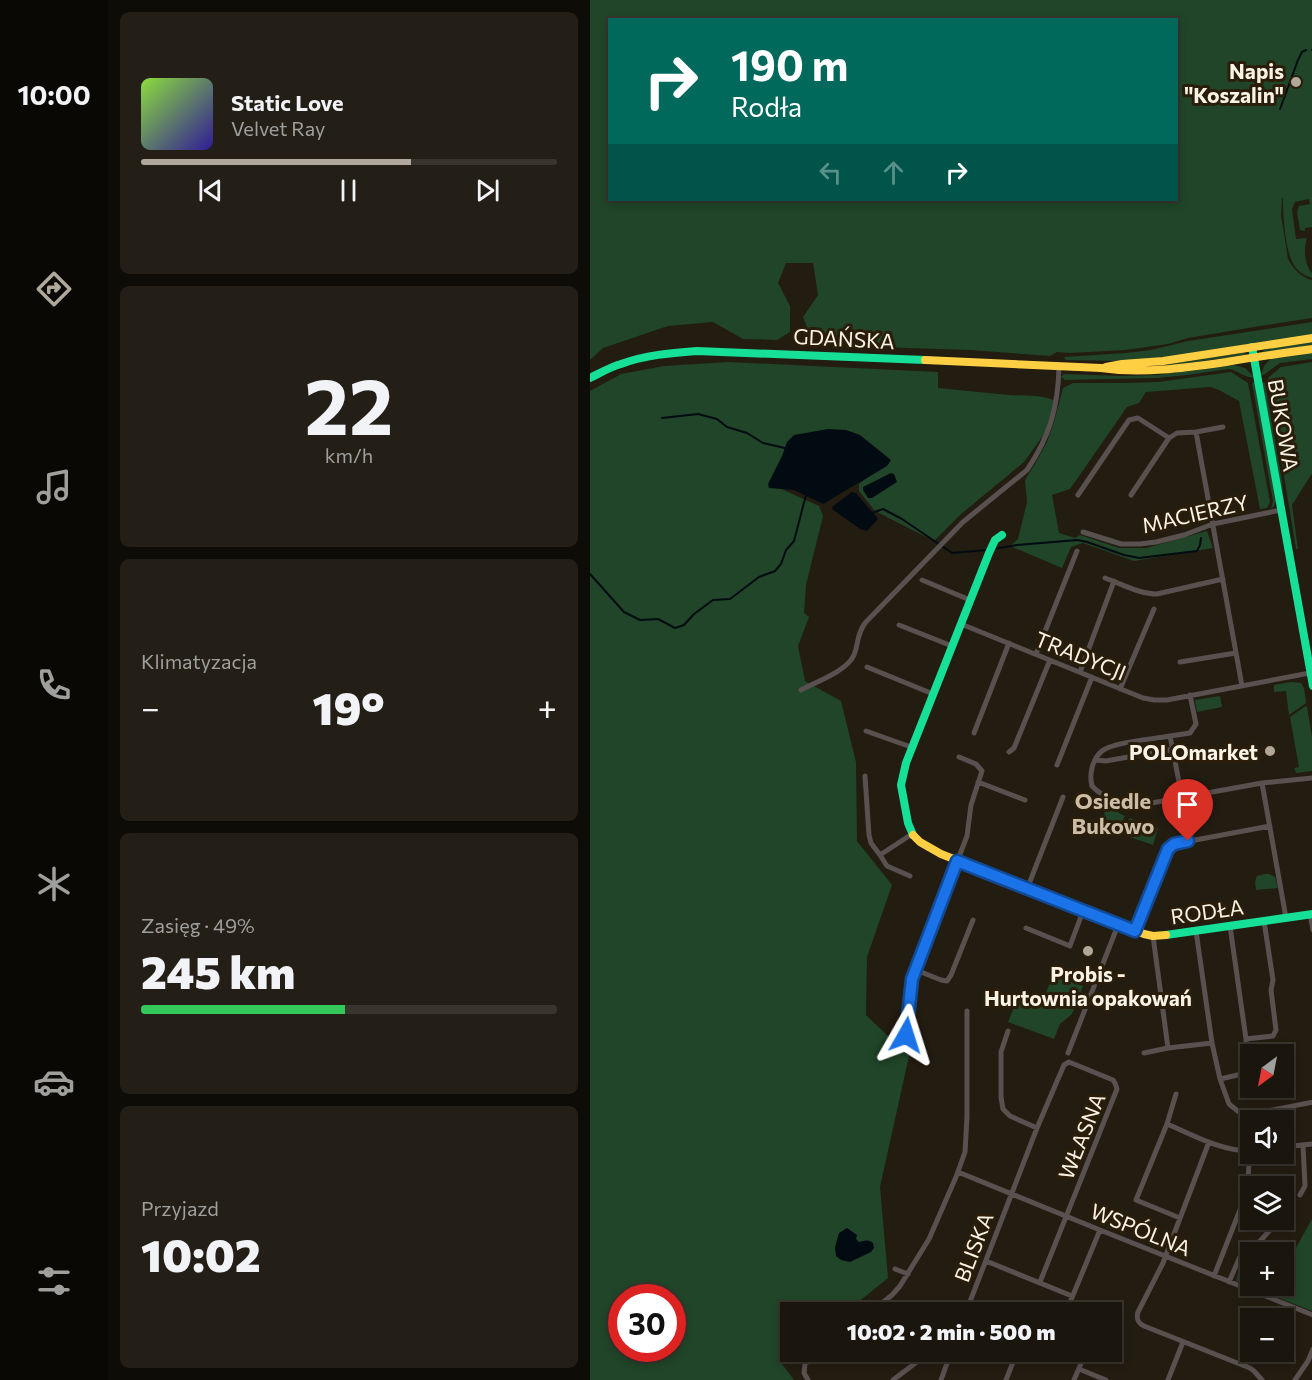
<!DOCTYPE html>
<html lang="pl">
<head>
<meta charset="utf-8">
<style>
	:root { --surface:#1a150d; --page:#231e16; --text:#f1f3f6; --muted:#9f9f9d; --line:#38342e; --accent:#afa89b }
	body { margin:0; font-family:Commissioner,sans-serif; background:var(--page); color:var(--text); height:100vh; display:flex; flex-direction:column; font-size:22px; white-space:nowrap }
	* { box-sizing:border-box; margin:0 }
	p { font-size:20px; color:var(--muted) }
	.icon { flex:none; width:33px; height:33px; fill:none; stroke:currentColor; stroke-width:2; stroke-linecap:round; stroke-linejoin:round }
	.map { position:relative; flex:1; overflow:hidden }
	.drawer { display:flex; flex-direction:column; gap:12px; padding:12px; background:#0e0c07; width:482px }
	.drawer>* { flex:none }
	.banner { position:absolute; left:18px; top:18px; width:570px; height:183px; border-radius:0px; box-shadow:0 3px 9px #0003,0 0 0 2px var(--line); background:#00695c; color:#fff; overflow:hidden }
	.needle { width:39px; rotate:212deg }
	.fabs { position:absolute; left:650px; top:1044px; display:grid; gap:12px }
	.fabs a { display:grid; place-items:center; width:54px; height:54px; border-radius:0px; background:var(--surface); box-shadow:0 3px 9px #0003,0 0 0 2px var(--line); font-size:30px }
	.speed { position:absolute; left:18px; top:1284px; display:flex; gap:12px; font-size:30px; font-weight:700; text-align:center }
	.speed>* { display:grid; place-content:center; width:78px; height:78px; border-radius:50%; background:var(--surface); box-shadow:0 3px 9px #0003,0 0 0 2px var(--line); line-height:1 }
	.speed .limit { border:9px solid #d22; background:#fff; color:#111 }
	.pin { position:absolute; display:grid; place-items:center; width:51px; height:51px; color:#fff; margin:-62px -26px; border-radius:50% 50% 50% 0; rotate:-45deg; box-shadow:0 0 6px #0007 }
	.pin .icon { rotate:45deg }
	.me { position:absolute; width:66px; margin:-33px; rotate:6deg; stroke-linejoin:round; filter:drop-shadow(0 0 4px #0008) }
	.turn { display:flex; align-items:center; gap:21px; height:126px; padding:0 24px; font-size:27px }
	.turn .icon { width:78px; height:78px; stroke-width:2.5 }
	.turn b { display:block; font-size:42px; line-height:51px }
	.lanes { display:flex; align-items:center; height:57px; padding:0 24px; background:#0003; justify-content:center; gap:30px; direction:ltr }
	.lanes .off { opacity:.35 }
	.big { font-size:45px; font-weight:800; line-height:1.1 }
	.drawer .tile { flex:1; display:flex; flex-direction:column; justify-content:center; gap:9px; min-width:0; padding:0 21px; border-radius:9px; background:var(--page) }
	.drawer .dial { align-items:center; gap:0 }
	.dial b { font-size:78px; line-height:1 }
	.song { display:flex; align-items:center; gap:18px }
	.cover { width:72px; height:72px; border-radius:9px; background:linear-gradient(135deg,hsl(90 70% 55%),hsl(250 70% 35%)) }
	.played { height:6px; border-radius:3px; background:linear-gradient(90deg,var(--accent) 65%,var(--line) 65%) }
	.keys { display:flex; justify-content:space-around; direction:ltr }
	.heat { display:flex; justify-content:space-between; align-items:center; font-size:33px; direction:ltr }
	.charge { height:9px; border-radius:4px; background:linear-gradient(90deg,#34c759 49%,var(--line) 0) }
	.trip { position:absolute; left:190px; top:1302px; width:342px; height:60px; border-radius:0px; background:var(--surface); box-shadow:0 3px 9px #0003,0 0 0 2px var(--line); font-weight:800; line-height:60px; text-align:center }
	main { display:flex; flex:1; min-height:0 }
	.menu { display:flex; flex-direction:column; width:108px; justify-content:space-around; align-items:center; background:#0a0805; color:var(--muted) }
	.menu .icon { width:42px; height:42px }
	.menu .on { color:var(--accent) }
	.menu b { font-size:27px; color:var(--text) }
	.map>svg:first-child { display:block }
	.green { fill:#204528; fill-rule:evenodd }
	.water { fill:#030b12 }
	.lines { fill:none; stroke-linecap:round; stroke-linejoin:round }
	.stream { stroke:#030b12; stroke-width:2 }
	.street { stroke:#595150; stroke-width:5 }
	.fast { stroke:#16e098; stroke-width:8 }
	.slow { stroke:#ffcf43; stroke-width:8 }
	.route-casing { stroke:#114b97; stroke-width:15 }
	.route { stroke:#1a73e8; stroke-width:10 }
	.poi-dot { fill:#afa89b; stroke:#2a1e0a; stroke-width:2 }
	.labels { text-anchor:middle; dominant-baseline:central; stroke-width:6; stroke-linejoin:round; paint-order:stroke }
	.poi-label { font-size:21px; font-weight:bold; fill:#faf3e6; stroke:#2a1e0a; text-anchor:end }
	.street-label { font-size:21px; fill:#faf3e6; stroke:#2a1e0a }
	.neighbourhood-label { font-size:22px; font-weight:bold; fill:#ccbda4; stroke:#2a1e0a }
</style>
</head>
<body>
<main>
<nav class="menu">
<b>10:00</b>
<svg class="icon on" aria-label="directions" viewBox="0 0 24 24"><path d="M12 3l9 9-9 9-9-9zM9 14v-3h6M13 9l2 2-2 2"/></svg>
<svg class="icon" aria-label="music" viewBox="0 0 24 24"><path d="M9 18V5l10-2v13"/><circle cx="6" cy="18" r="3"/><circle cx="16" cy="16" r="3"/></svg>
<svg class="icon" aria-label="phone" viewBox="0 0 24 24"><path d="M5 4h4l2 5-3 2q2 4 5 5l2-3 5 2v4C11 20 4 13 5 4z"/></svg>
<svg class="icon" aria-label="climate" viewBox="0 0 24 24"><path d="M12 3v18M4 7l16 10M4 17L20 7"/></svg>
<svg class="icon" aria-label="car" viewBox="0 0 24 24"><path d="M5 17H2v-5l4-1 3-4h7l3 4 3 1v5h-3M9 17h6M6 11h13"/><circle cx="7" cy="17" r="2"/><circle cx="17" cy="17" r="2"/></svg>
<svg class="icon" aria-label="filters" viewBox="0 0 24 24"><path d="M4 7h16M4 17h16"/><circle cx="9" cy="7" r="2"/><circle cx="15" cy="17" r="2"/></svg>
</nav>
<section class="drawer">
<div class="tile">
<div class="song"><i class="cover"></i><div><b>Static Love</b><p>Velvet Ray</p></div></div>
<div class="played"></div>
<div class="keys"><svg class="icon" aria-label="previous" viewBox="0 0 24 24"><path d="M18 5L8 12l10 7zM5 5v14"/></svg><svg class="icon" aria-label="pause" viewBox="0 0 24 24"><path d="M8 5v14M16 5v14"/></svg><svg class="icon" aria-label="next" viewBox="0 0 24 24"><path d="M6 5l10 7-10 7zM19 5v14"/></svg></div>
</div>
<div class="tile dial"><b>22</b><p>km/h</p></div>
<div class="tile"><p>Klimatyzacja</p>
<div class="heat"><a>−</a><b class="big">19°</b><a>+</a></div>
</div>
<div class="tile"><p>Zasięg · 49%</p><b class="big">245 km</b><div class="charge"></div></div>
<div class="tile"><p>Przyjazd</p><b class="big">10:02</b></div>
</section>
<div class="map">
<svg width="723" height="1380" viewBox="0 0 723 1380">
	<rect width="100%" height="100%" fill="#231c11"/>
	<!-- green -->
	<path class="green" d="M0,0H722V227L715,228V231L710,230L707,212L709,206L720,204L719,199L705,202L702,209L706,239L717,238C714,247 714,260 719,269C723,277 722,268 722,278C716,276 710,273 706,268C695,256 693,214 693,198H692L691,215L698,259C704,270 711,277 722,280V318L658,328L598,338L578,344L535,350L480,353L467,352L460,356L380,350L286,347L218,330L213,317L228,295L223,263H196L188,283L200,306V332L187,340L153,339L123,322L78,326L13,348L0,360ZM20,20H586V200H20Z
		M722,322V335L572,357L532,361L476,360L474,357L536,353L561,350L598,341Z
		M722,342V345L670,353L678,348Z
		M651,353H655L656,355L576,366L574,365Z
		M717,353H722V359L690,363L675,374L671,376L674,366L680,359Z
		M138,362L348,372V388C372,390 395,393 419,395C434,396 451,394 465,401L455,433L434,462L370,515L344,541L285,511L269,491V484L297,462L187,487L229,506L233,516L216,585L214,613L219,617L208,646L215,681L251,701L266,762L267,841L302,885L277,957L276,1015L319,1056L290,1187L298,1278L256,1312H201V1352H208L192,1364L204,1380H0V391L31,374L74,366ZM32,1298H82V1348H32Z
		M722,362V474L721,475L702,505L708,549H706L678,378L691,367Z
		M644,365L655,368L664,377C655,379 648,370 639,369L597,375L567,378L475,380L471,377L474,374L533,376L567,375Z
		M641,372L658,383L680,502L677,508L670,509L649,401L629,390L620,387L556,392L549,403L537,407L480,489L462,495L469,533L485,538L490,535L529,548H556L617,531L623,548L544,561L493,543L481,547L472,568L420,546L428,539L437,502L435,480L445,464L457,442L464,422L473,388L483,383H532L568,382Z
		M665,382L686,501L684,506L681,509L683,501L662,383Z
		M672,382L675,383L692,481L694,505Z
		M701,682L711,683L714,688L716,703L699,715L696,691L684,692V685Z
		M630,696L632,707L607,712L605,700Z
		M716,706L717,707L722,737V771L706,773L704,768L709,767L700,717Z
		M516,806L535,816C528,830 527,836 512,825Z
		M539,818L568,828L563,845L534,835Z
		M673,874H679L685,877L688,888L666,890L665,882L667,876L670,875L671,876Z
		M463,975L493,986L482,1014L470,1024L464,1039L418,1022L430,993L452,1002Z
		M722,1219V1311L646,1281L648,1273L660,1278V1286H693V1271Z"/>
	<!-- water -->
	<path class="water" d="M238,429L256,430L270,435L301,460L297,466L233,504L204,490L179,488L178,484L192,456L197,442L204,435Z
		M301,473L304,474L307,482L282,498H278L273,490V487Z
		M262,492L266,493L288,519L277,531L270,529L242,509L243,506Z
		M257,1228L267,1235L266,1239L269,1242C275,1241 277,1239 283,1243L284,1248L281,1252L260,1262L251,1260L246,1256L245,1247L249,1233Z"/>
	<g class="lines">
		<!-- stream -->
		<path class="stream" d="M722,50H723
			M690,109L708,60L712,52L716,50
			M72,418L108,414L127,419L137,427L157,433L173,443L195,448
			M282,513L293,509L312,519L362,553L397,550
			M403,549L427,545L487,540L497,542L534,555L549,558L607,551L610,545L611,538
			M0,574L34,612L50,620L68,619L85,628L94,625L104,614L123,600L140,599L169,577L185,571L191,564L196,550L204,541L216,495"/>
		<!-- street -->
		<path class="street" d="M606,432L633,427
			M488,495L539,420L548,418L579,438
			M541,495L579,438L587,433L606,432L652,686
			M493,532L531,544H550L566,542L594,535L623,524L691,510
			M515,578C532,584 549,594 567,594L633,579
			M332,580L380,600
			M371,624L553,698L564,700H577L720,673
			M309,625L362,646
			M446,654L487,551
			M590,662L646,653
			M277,667L343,694
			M490,672L524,581
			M530,689L564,609
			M211,690C226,682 257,671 264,655C269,643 266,636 275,623L373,522L437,470C460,436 468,407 469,367
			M276,731L321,747
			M384,733L419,643
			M580,736C564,739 523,742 512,751C502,759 499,775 502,786C516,801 535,805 556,804L672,783L723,778
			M419,752L424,748L460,660
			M505,760L516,761L583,749
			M467,765L502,677
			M275,776L279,835L281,843L290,855
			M388,782L435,800
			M672,783L696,918
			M592,797L580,736L600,733L606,724L600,695
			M320,876L297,866L290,855L322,834
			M437,889L473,797
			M720,914L723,930
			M436,928L480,946L493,911
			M545,931L578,849L584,844L680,826
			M606,931L622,1043L630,1079L639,1104L649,1112L662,1114L723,1102
			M563,936L578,1048
			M326,970L351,980L357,981L361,975L383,920
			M418,1031L411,1052V1097L413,1109L420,1116L447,1128
			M316,1035L322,979L377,836L381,805L392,771L386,764L369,757
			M656,1039L683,1036L686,1030L681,990L683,980L674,921
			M478,1053L528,925
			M554,1053L578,1048L622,1043
			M630,1079L652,1074L658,1068L656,1039L640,926
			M586,1094L577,1124L546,1200L590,1218
			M577,1124C603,1135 631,1151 660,1151
			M619,1142L573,1263L548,1312C546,1319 548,1323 554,1326L660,1368L664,1371L672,1380
			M693,1147L723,1144
			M368,1172L510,1230L723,1315
			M710,1195L715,1186L713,1145
			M693,1215L701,1205
			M396,1261L482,1296
			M305,1269L318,1274
			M624,1276L657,1192L660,1151
			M639,1282L652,1252L658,1247L666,1245L672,1239L689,1220
			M281,1312L302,1295L310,1286L339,1239L366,1177L375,1152L377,1117V1011
			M376,1312L447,1128L474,1065L479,1062L523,1080L525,1083L527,1089L450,1282
			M476,1312L510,1230
			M522,1346L528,1348
			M489,1369L516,1380
			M218,1380L214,1373L215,1364L230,1352
			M303,1380L340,1352
			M351,1380L361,1352
			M416,1380L427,1352
			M484,1380L496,1352
			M578,1380L593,1342
			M705,1380L718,1361L723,1349"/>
		<!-- fast -->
		<path class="fast" d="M662,347L723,686
			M0,378C10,373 20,367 31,364C55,355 81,353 107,351L335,360
			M323,835L318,823L311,785L316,763L399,553L405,540L412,535
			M576,935L723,914"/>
		<!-- slow -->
		<path class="slow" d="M335,360L511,368C553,374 594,368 636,362C665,357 694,353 723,349
			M516,367L532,364L573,361L723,338
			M323,835L330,842L351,854L554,934L563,936L576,935"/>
	</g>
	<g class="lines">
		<defs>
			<path id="route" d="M316,1035L322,979L367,861L545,931L578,849L584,844L598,841"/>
		</defs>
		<!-- route casing -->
		<use href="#route" class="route-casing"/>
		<!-- route -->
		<use href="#route" class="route"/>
	</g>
	<!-- markers -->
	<g class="poi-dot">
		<circle cx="706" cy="82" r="6"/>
		<circle cx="680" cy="751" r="6"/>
		<circle cx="498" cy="951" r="6"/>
	</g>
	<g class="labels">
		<!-- poi labels -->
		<g class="poi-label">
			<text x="694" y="70">Napis<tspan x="694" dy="24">"Koszalin"</tspan></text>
			<text x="668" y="751">POLOmarket</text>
			<text x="498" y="973" text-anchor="middle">Probis -<tspan x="498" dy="24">Hurtownia opakowań</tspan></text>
		</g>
		<!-- street labels -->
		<g class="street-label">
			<text transform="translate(254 338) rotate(3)">GDAŃSKA</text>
			<text transform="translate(694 425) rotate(80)">BUKOWA</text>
			<text transform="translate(605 513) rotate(-13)">MACIERZY</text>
			<text transform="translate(491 655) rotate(22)">TRADYCJI</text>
			<text transform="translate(617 911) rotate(-8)">RODŁA</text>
			<text transform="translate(491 1136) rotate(-68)">WŁASNA</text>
			<text transform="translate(551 1229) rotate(22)">WSPÓLNA</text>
			<text transform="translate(383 1247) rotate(-69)">BLISKA</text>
		</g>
		<!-- neighbourhood labels -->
		<g class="neighbourhood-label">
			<text x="523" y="800">Osiedle<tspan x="523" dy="25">Bukowo</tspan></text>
		</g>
	</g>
</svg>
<div class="fabs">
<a><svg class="needle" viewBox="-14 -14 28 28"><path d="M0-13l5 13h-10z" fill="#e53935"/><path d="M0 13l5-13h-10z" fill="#9f9f9d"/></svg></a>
<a><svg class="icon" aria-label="sound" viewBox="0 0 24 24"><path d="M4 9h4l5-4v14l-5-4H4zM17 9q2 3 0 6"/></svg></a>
<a><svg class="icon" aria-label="layers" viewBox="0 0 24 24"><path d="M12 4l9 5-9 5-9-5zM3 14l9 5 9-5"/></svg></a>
<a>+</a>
<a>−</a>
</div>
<div class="speed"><div class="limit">30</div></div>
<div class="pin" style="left:598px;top:841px;background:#d93025"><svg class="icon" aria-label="arrive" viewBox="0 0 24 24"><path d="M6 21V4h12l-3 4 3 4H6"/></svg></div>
<svg class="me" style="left:316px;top:1035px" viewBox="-20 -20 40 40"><path d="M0-17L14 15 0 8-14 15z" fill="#1a73e8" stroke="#fff" stroke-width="4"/></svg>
<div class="trip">10:02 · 2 min · 500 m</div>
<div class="banner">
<div class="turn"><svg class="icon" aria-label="right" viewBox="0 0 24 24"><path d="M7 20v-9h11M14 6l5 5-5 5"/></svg><div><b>190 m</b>Rodła</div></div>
<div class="lanes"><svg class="icon off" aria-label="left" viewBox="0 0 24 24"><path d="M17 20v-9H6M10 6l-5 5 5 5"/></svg><svg class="icon off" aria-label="ahead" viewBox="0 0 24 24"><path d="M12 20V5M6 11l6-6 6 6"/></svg><svg class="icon" aria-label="right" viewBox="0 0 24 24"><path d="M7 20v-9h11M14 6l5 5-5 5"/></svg></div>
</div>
</div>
</main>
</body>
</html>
